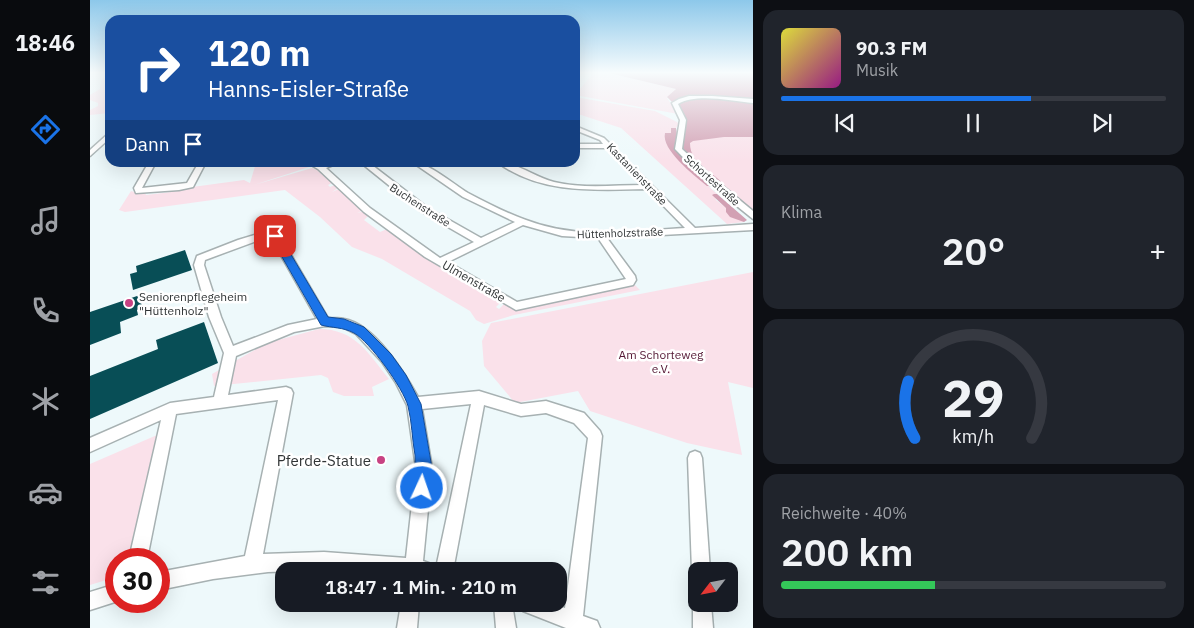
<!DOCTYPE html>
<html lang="de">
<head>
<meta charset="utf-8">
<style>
	:root { --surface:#171b24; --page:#20242c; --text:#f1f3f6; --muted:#9ea1a6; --line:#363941; --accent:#1a73e8 }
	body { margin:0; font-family:"IBM Plex Sans",sans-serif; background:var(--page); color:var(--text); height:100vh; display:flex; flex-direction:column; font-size:19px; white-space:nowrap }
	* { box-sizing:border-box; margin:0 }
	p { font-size:16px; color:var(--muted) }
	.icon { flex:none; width:28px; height:28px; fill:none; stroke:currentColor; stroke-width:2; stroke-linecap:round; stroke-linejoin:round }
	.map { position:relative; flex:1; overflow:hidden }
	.sheet { display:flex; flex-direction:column; gap:10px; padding:10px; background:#0d0f14; width:441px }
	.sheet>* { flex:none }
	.guide { position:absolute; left:15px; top:15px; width:475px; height:152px; border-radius:15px; box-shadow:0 5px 20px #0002; background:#1a4fa0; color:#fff; overflow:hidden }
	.needle { width:32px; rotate:238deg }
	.fabs { position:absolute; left:598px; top:562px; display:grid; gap:10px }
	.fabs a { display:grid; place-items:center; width:50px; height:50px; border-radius:10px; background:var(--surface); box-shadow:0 5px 20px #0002; font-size:25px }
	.speed { position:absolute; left:15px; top:548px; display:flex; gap:10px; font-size:25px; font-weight:700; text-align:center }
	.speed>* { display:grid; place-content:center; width:65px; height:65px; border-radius:50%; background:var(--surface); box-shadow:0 5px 20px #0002; line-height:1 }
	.speed .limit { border:8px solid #d22; background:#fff; color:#111 }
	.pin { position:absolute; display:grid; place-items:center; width:42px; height:42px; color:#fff; margin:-21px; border-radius:10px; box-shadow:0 2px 8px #0006 }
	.me { position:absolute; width:55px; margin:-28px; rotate:3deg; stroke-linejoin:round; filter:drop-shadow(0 0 4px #0008) }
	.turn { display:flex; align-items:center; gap:18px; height:105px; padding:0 20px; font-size:22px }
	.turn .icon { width:65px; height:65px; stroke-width:2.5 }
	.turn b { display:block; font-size:35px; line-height:42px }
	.then { display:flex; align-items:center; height:48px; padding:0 20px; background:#0003; gap:10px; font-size:19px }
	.big { font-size:38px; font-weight:600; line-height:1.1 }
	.sheet .tile { flex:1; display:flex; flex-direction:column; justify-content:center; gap:8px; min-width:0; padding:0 18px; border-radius:15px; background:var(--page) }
	.sheet .dial { align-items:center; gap:0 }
	.dial svg { height:130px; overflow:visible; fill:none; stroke:var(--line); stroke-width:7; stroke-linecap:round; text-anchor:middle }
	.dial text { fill:var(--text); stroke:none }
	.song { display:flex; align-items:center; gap:15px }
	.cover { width:60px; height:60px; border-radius:8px; background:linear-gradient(135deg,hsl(60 70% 55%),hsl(310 70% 35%)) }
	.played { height:5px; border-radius:2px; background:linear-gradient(90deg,var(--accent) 65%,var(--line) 65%) }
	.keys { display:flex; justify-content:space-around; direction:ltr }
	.heat { display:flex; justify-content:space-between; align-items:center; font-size:28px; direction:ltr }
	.charge { height:8px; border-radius:4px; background:linear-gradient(90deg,#34c759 40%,var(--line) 0) }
	.trip { position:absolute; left:185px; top:562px; width:292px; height:50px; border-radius:15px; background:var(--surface); box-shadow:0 5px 20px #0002; font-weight:600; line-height:50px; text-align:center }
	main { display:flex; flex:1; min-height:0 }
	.tabs { display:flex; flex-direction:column; width:90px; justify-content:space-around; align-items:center; background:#090b0e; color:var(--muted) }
	.tabs .icon { width:35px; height:35px }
	.tabs .current { color:var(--accent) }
	.tabs b { font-size:22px; color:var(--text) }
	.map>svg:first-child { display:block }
	.green { fill:#fae1ea }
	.forest { fill:#d2a0b3 }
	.building { fill:#084e56 }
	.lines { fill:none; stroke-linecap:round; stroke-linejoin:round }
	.street-casing { stroke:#a7b1b2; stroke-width:3 }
	.street { fill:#fff; fill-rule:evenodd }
	.route { fill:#1a73e8; stroke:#114b97 }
	.poi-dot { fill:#c84283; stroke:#fff; stroke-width:2 }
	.labels { text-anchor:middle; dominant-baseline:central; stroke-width:5; stroke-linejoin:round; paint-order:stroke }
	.far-street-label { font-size:11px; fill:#313536; stroke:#fff }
	.street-label { font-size:12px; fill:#313536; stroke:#fff }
	.poi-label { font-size:12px; fill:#313536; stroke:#fff; text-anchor:start }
	.park-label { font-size:12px; fill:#561a36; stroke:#fff }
	.near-poi-label { font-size:15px; fill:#313536; stroke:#fff; text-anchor:end }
</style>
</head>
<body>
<main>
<nav class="tabs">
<b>18:46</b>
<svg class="icon current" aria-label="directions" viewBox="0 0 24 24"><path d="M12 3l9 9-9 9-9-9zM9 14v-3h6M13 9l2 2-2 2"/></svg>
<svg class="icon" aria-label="music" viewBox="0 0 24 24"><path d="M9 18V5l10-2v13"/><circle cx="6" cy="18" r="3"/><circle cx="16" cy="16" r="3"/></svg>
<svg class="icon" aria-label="phone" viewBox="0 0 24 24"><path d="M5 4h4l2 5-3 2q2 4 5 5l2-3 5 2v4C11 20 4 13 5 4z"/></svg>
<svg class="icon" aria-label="climate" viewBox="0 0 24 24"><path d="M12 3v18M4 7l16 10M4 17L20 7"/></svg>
<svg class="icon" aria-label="car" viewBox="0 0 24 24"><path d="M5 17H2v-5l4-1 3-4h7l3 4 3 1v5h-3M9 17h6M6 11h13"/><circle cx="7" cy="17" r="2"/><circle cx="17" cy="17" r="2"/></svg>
<svg class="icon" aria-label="filters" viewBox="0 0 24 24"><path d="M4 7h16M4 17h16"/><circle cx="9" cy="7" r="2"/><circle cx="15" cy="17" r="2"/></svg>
</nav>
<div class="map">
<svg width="663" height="628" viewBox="0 0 663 628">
	<rect width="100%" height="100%" fill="#eef9fb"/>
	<!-- green -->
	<path class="green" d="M12,73H20V113L0,115V110L8,106V103L0,100V95L10,89L11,80L19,75Z
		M503,73H519L586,89L577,98L588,114L485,95Z
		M485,97L565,111L587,122L589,124L586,128H581V133L577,141L584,155L626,193L627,194H624L626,200L654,222L637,224L531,128L485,113Z
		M634,137H663V212L595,151L596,139Z
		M166,163H214L219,167L164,185L222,168L227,170L242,183L238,185L240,187L245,185L248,188L242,192L249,189L274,210L267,213L275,211L279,215L274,220L290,232L297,229L412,301L406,307L409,309L415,303L432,309L537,286L543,283L550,290L424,315L394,324L386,320L380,311L292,259L262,247L230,217L195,190L35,212L29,210L41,191L47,193H55L56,195L81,192L80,190L154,180L160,183Z
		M663,272V388L638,382L652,455L597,443L500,411L488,391L425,403L394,366L392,341L401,323Z
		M229,329C265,329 278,353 299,379L282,387L284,396H254L243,392L238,378L231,375L124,386L122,374L177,343Z
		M74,432L45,559H26V577L0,585V464Z"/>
	<!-- forest -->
	<path class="forest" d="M519,73H663V137H634L603,141L600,143C600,166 624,171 636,187L617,186C604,175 571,150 575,133H581V128H586L587,134L591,135L595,115L577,97L586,89Z
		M624,194H627L657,220L654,222L640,217L636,212V208L622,195Z"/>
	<!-- building -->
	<path class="building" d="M95,250L102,270L43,290L40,274L47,272L46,266Z
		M50,295L52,308L47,310L48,315L30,322L31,333L0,345V312Z
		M114,322L128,363L0,419V376L68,349L66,340Z"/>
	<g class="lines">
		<defs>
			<path id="street" d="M599,96H622L663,99V103C642,101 606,93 588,104L596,120L592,149L623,178L663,211V219L617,182L585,149L590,120L582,103L589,99Z
				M485,126L514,138L605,228L663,224V230L517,238L545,276L546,280L543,285L426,310L335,257L274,212L228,169L216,162L231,164L250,162L236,168L280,208L350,258L384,242L332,212L270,162H278L338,208L391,238L425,222L373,197L322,162C338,162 363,184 378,193C397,203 416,213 436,220C487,240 542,231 595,228L557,189C506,190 451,195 407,162C426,162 445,177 464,182C493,189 524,185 553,185L517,148H485V144H513L510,140L485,130ZM433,225L472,236L508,238L536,279L427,302L358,262Z
				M20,132V138L0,156V150Z
				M59,162H66L52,188L97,183L109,162H116L103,187L89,190L46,193L44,188Z
				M181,230L190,236L238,318C243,318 249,318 254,319C284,324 314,372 328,397L389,391L431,404L456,401L494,413L510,431L512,436L493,616L507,621L510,628H476L433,611L431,604H463L475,608L498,438L484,423L456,413L431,416L394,405L363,571L234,570L178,572L123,579L69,590V572L155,556L188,400L86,414L57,559H39L71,420L0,452V438L80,403L124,397L134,353L119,317L104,265L107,256L148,240ZM180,236L227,319L198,325L143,346L131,317L114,265L115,260ZM235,326L252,327L266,334L292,362L306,383L317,405L326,468L316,558L234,552L173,554L203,393L201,389L196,387L138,395L146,356L204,332ZM381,404L346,568L344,565L333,561L342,468L332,409Z
				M605,451L610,453L612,458L620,571H606V578L602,571L598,458L600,453Z
				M26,584V601H28L0,610V592Z
				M605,597L606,604H621L623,628H603V604Z
				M311,604H329L327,628H307Z
				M404,604H422L426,628H406Z"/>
		</defs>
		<!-- street casing -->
		<use href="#street" class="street-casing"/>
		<!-- street -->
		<use href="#street" class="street"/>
	</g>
	<!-- sky -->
	<linearGradient id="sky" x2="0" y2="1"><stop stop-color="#8dc8ea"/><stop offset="0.45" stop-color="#f7fcfd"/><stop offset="1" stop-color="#f7fcfd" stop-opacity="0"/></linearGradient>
	<rect width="663" height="161" fill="url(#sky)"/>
	<!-- route -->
	<path class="route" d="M185,233L190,236L238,317L254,319L274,327L301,354L316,375L331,404L342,468L338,493L332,495L326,493C322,482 326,468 325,455C322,439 322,422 318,406C313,388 280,342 264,333C253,327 242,328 231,325L180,236Z"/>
	<!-- markers -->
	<g class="poi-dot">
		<circle cx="39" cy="303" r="5"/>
		<circle cx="291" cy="460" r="5"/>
	</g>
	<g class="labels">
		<!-- far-street labels -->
		<g class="far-street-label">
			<text transform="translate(547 174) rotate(46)">Kastanienstraße</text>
			<text transform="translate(622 180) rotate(42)">Schortestraße</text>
			<text transform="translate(330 205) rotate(33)">Buchenstraße</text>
			<text transform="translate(530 233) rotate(-2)">Hüttenholzstraße</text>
		</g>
		<!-- street labels -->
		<g class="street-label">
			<text transform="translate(384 281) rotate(30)">Ulmenstraße</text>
		</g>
		<!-- poi labels -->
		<g class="poi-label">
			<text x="49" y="296">Seniorenpflegeheim<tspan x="49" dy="14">"Hüttenholz"</tspan></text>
		</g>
		<!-- park labels -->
		<g class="park-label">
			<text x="571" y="354">Am Schorteweg<tspan x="571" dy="14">e.V.</tspan></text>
		</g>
		<!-- near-poi labels -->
		<g class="near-poi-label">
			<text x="281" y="460">Pferde-Statue</text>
		</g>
	</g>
</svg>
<div class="fabs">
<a><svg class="needle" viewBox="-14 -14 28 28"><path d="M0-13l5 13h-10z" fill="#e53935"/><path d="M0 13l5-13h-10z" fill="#9ea1a6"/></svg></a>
</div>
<div class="speed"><div class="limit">30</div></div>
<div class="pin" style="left:185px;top:236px;background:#d93025"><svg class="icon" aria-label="arrive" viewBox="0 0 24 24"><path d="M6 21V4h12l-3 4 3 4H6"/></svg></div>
<svg class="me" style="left:332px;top:488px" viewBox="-20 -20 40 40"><circle r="17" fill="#1a73e8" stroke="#fff" stroke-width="3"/><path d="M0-11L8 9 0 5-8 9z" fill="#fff"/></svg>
<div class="trip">18:47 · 1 Min. · 210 m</div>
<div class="guide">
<div class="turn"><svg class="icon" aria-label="right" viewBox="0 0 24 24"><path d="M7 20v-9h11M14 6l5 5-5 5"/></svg><div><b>120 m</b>Hanns-Eisler-Straße</div></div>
<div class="then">Dann<svg class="icon" aria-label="arrive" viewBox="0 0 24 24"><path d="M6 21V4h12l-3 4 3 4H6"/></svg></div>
</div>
</div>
<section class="sheet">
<div class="tile">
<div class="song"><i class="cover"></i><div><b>90.3 FM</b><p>Musik</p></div></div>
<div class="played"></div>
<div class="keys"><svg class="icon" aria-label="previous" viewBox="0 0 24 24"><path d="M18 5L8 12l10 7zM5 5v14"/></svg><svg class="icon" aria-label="pause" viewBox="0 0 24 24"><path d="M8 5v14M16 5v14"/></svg><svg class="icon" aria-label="next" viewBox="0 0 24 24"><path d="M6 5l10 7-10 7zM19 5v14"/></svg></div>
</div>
<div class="tile"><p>Klima</p>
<div class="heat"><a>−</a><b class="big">20°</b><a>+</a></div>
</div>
<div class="tile dial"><svg viewBox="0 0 100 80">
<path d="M14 69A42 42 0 1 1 86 69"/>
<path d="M14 69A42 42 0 0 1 10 34" stroke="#1a73e8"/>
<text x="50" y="56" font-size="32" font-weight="700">29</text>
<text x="50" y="72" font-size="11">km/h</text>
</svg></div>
<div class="tile"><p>Reichweite · 40%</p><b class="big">200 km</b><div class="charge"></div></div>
</section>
</main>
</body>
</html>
